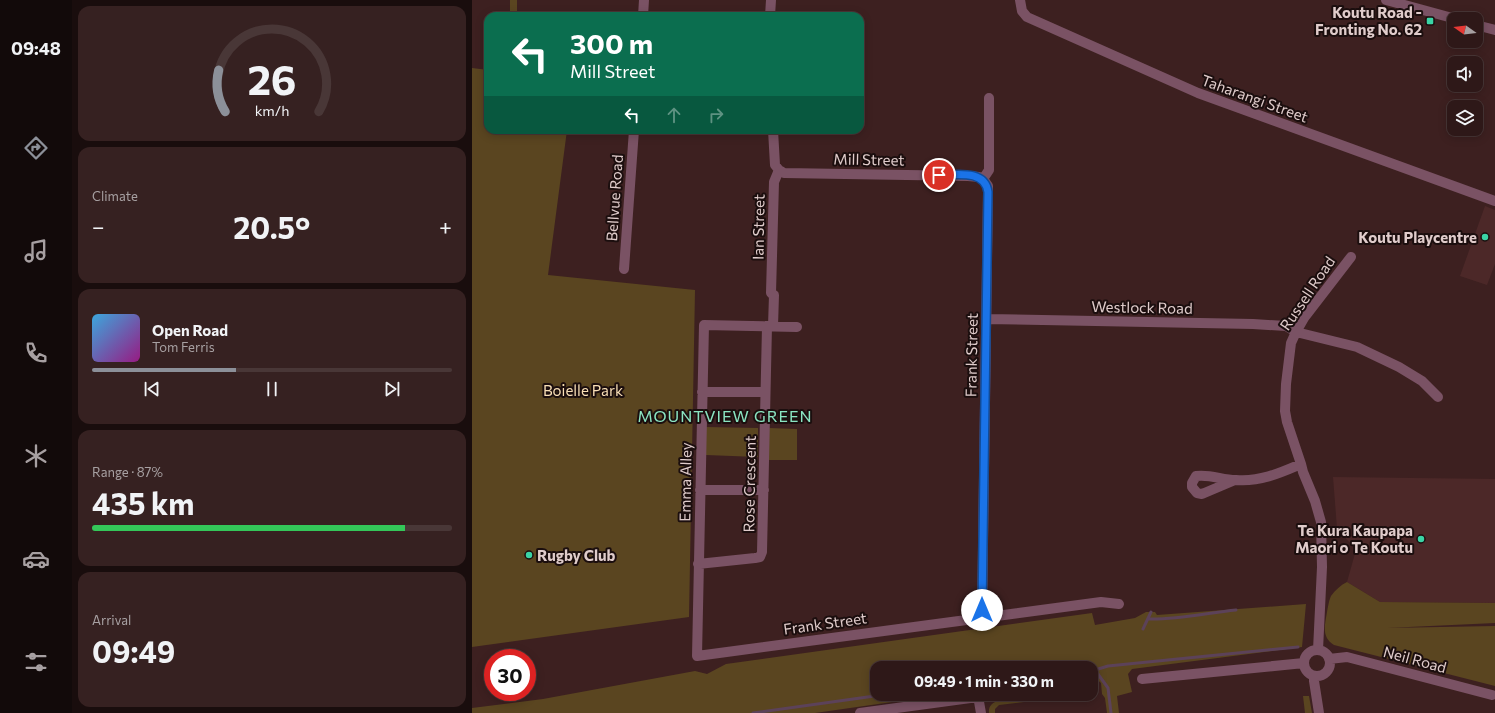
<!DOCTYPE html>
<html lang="en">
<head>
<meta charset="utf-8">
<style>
	:root { --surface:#2e1818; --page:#362121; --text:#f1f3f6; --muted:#a7a0a2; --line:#493737; --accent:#8c9099 }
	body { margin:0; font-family:Commissioner,sans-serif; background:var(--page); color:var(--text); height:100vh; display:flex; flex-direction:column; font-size:15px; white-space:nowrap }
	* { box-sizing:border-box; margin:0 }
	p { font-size:13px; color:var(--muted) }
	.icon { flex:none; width:22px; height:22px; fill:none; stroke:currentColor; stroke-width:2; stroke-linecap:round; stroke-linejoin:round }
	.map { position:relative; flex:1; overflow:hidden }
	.panel { display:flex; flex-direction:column; gap:6px; padding:6px; background:#190d0d; width:400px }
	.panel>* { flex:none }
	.top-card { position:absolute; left:12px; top:12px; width:380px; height:122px; border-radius:12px; box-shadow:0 2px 10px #0003,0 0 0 1px var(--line); background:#0b6e4f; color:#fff; overflow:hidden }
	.needle { width:26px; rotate:284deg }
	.controls { position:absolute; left:975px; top:12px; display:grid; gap:8px }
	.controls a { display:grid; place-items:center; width:36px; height:36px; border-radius:8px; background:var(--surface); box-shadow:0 2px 10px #0003,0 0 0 1px var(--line); font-size:20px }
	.speed { position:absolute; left:12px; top:649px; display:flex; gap:8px; font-size:20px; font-weight:700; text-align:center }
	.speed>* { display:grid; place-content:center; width:52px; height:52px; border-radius:50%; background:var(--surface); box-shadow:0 2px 10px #0003,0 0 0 1px var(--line); line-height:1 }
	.speed .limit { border:6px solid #d22; background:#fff; color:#111 }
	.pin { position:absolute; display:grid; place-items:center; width:34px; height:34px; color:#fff; margin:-17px; border:2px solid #fff; border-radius:50%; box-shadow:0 1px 4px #0007 }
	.me { position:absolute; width:44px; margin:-22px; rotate:0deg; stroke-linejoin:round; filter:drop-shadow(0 0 3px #0008) }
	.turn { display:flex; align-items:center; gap:14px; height:84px; padding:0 20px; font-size:18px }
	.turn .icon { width:52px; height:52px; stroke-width:2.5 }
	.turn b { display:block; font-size:28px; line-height:34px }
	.lanes { display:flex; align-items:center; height:38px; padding:0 20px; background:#0003; justify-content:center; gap:20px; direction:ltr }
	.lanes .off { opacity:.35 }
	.big { font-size:30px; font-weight:700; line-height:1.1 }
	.panel .widget { flex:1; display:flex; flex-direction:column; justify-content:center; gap:6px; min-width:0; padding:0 14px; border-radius:12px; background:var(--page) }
	.panel .dial { align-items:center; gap:0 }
	.dial svg { height:104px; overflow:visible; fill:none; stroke:var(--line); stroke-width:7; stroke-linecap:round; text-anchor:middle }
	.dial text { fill:var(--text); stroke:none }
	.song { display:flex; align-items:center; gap:12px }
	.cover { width:48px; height:48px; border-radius:6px; background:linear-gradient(135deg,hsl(200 70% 55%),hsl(310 70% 35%)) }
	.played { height:4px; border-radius:2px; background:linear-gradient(90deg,var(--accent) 40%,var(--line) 40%) }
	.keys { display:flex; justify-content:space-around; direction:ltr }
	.heat { display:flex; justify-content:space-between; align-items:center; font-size:22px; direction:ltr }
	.charge { height:6px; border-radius:3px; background:linear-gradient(90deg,#34c759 87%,var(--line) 0) }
	.trip { position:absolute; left:398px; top:661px; width:228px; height:40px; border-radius:12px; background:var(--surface); box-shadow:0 2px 10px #0003,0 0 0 1px var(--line); font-weight:700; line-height:40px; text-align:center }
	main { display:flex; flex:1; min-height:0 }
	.dock { display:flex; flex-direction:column; width:72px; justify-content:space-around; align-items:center; background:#120a0a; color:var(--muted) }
	.dock .icon { width:28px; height:28px }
	.dock .on { color:var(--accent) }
	.dock b { font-size:18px; color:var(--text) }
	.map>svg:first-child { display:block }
	.built { fill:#4c2828 }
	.green { fill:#5a4520 }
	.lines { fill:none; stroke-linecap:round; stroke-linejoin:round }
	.stream { stroke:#5c4259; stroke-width:3 }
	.minor { stroke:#7a5264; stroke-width:10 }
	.route-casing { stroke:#114b97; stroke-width:10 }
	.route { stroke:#1a73e8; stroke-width:7 }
	.poi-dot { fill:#3ad4a5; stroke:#1b0e0e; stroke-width:1.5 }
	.labels { text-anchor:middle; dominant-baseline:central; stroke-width:4; stroke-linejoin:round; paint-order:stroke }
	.poi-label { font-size:15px; font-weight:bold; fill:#e0cccb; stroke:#1b0e0e; text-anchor:end }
	.street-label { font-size:15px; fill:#e0cccb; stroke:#1b0e0e }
	.park-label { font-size:15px; fill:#f9dfb6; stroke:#1b0e0e }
	.neighbourhood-label { font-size:16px; letter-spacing:1px; fill:#8be5c2; stroke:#1b0e0e }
</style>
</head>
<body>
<main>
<nav class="dock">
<b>09:48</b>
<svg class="icon on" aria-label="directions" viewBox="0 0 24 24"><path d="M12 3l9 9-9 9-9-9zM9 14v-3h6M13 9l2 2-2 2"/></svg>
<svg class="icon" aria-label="music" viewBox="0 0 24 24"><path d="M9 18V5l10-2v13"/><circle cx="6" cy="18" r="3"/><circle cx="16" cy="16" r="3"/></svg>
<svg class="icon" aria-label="phone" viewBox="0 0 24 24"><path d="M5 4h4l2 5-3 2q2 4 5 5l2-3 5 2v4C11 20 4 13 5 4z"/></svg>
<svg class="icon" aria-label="climate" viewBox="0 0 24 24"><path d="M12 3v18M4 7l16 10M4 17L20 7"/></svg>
<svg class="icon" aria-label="car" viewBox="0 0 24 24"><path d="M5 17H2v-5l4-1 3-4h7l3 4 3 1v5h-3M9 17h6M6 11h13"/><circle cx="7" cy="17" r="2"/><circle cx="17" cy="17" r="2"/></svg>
<svg class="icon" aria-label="filters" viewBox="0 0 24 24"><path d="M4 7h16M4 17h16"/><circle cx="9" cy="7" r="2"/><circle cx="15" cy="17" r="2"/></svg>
</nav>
<section class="panel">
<div class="widget dial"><svg viewBox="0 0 100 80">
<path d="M14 69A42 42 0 1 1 86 69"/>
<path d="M14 69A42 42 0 0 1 9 37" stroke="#8c9099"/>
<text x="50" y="56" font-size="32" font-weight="700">26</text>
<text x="50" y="72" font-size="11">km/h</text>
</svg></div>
<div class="widget"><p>Climate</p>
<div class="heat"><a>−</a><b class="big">20.5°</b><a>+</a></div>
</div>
<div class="widget">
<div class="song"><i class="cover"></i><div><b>Open Road</b><p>Tom Ferris</p></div></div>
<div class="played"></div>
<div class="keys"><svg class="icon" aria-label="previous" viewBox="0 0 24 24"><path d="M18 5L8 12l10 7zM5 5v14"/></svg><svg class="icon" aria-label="pause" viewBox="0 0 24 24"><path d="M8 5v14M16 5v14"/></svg><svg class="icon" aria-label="next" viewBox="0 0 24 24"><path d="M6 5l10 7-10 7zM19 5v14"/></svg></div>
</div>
<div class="widget"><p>Range · 87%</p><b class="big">435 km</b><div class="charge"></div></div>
<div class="widget"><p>Arrival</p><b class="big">09:49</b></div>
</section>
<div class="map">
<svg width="1023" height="713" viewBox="0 0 1023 713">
	<rect width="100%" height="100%" fill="#3d2020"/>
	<!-- built -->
	<path class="built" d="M1013,206L1023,210V264L1015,285L988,276Z
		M861,477L1023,479V603L908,602L875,582L884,550L865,528Z"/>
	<!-- green -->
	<path class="green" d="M38,0H45V16H38Z
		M0,68L16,70V130H95L76,275L223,290L217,617L0,647Z
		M234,427L286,428V457L234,455Z
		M297,428L325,429V460H297Z
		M875,582L908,602L1023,603V623L915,628L1023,626V686L862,645C849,637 853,625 855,612C856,607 857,600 859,596C863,590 869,585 875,582Z
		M834,604L830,647L660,669L656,674L660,692L645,696L647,713H635L633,698L630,694L629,683L619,674V668H405V694H476L343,713H0V708L71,699L223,671L235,674L254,664L620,613L623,625L663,618L674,612H683L685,615Z
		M831,696H837L840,713H833Z
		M558,697L560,701L527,705L523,709V713H517C515,696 546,698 558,697Z"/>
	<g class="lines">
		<!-- stream -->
		<path class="stream" d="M676,619C705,620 735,613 764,610
			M671,629L679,612
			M602,668H612
			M619,669L623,670L636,688L639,713
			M623,670L636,666L826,647
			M281,713L417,694"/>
		<!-- minor -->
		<path class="minor" d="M548,0L550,11L555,17L726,93L1023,201
			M914,0L984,19
			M171,16L172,0
			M298,16L299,0
			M1004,25L1023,30
			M301,130L303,165L307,170
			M307,170L312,173L496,176L507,177L511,179
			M152,269L162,130
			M514,319L781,324L814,326L824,332L885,347L927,367L950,381L966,397
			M301,326L302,295L299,293L302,182L307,170
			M325,327L232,325L225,656L629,602L647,604
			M230,392H293
			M763,480L730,494L725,493L720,487V483L724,476C739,474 750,480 764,480C788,482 808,473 829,464
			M228,490H292
			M226,564L283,558L288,557L290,552L295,326
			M510,617L516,192V186L511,179L517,170V98
			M846,650L850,567L849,522L843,501L831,472L829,464L815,422L813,411L814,384L819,343L824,332L832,318L879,257
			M832 663a13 13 0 1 1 26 0a13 13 0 1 1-26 0Z
			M857,659L875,657L1020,695
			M842,676V681L847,713
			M670,679L832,663
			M506,696L509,713
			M388,713L528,694"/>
	</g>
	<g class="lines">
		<defs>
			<path id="route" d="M467,175C484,175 513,169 516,192L510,610"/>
		</defs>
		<!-- route casing -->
		<use href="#route" class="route-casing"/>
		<!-- route -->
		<use href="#route" class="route"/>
	</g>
	<!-- markers -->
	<g class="poi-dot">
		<rect x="954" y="17" width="8" height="8" rx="2"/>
		<circle cx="1013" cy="237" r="4"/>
		<circle cx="949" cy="539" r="4"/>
		<circle cx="57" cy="555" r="4"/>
	</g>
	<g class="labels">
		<!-- poi labels -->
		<g class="poi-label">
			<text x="950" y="12">Koutu Road -<tspan x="950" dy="17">Fronting No. 62</tspan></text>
			<text x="1005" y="237">Koutu Playcentre</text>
			<text x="941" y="530">Te Kura Kaupapa<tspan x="941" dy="17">Maori o Te Koutu</tspan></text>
			<text x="65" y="555" text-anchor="start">Rugby Club</text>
		</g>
		<!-- street labels -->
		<g class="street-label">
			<text transform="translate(783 98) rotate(20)">Taharangi Street</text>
			<text transform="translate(397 159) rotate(1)">Mill Street</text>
			<text transform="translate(142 198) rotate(-86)">Bellvue Road</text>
			<text transform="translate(286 227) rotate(-89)">Ian Street</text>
			<text transform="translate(835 293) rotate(-56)">Russell Road</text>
			<text transform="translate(670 307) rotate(1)">Westlock Road</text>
			<text transform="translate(499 355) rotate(-89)">Frank Street</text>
			<text transform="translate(213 482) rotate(-89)">Emma Alley</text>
			<text transform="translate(277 484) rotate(-89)">Rose Crescent</text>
			<text transform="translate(353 623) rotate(-8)">Frank Street</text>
			<text transform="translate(943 659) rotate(15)">Neil Road</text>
		</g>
		<!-- park labels -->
		<g class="park-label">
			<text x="111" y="390">Boielle Park</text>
		</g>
		<!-- neighbourhood labels -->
		<g class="neighbourhood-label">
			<text x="253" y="415">MOUNTVIEW GREEN</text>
		</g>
	</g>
</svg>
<div class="controls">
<a><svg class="needle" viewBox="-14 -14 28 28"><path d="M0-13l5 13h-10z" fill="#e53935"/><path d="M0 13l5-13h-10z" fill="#a7a0a2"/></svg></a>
<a><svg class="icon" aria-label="sound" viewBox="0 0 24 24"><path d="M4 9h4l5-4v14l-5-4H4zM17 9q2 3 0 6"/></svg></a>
<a><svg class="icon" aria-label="layers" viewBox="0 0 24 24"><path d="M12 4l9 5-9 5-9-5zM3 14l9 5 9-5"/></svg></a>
</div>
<div class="speed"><div class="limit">30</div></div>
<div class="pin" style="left:467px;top:175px;background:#d93025"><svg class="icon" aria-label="arrive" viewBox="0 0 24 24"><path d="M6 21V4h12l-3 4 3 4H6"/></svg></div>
<svg class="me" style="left:510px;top:610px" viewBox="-20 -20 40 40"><circle r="19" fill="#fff"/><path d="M0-13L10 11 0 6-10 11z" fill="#1a73e8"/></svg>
<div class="trip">09:49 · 1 min · 330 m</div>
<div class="top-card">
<div class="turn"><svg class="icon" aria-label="left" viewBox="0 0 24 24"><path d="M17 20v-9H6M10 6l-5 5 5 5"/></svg><div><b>300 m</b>Mill Street</div></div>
<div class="lanes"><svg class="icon" aria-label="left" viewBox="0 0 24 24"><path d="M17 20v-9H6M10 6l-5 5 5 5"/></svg><svg class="icon off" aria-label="ahead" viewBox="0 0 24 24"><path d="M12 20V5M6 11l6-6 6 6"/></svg><svg class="icon off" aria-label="right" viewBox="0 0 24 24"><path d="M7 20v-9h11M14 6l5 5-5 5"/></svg></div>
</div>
</div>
</main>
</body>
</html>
